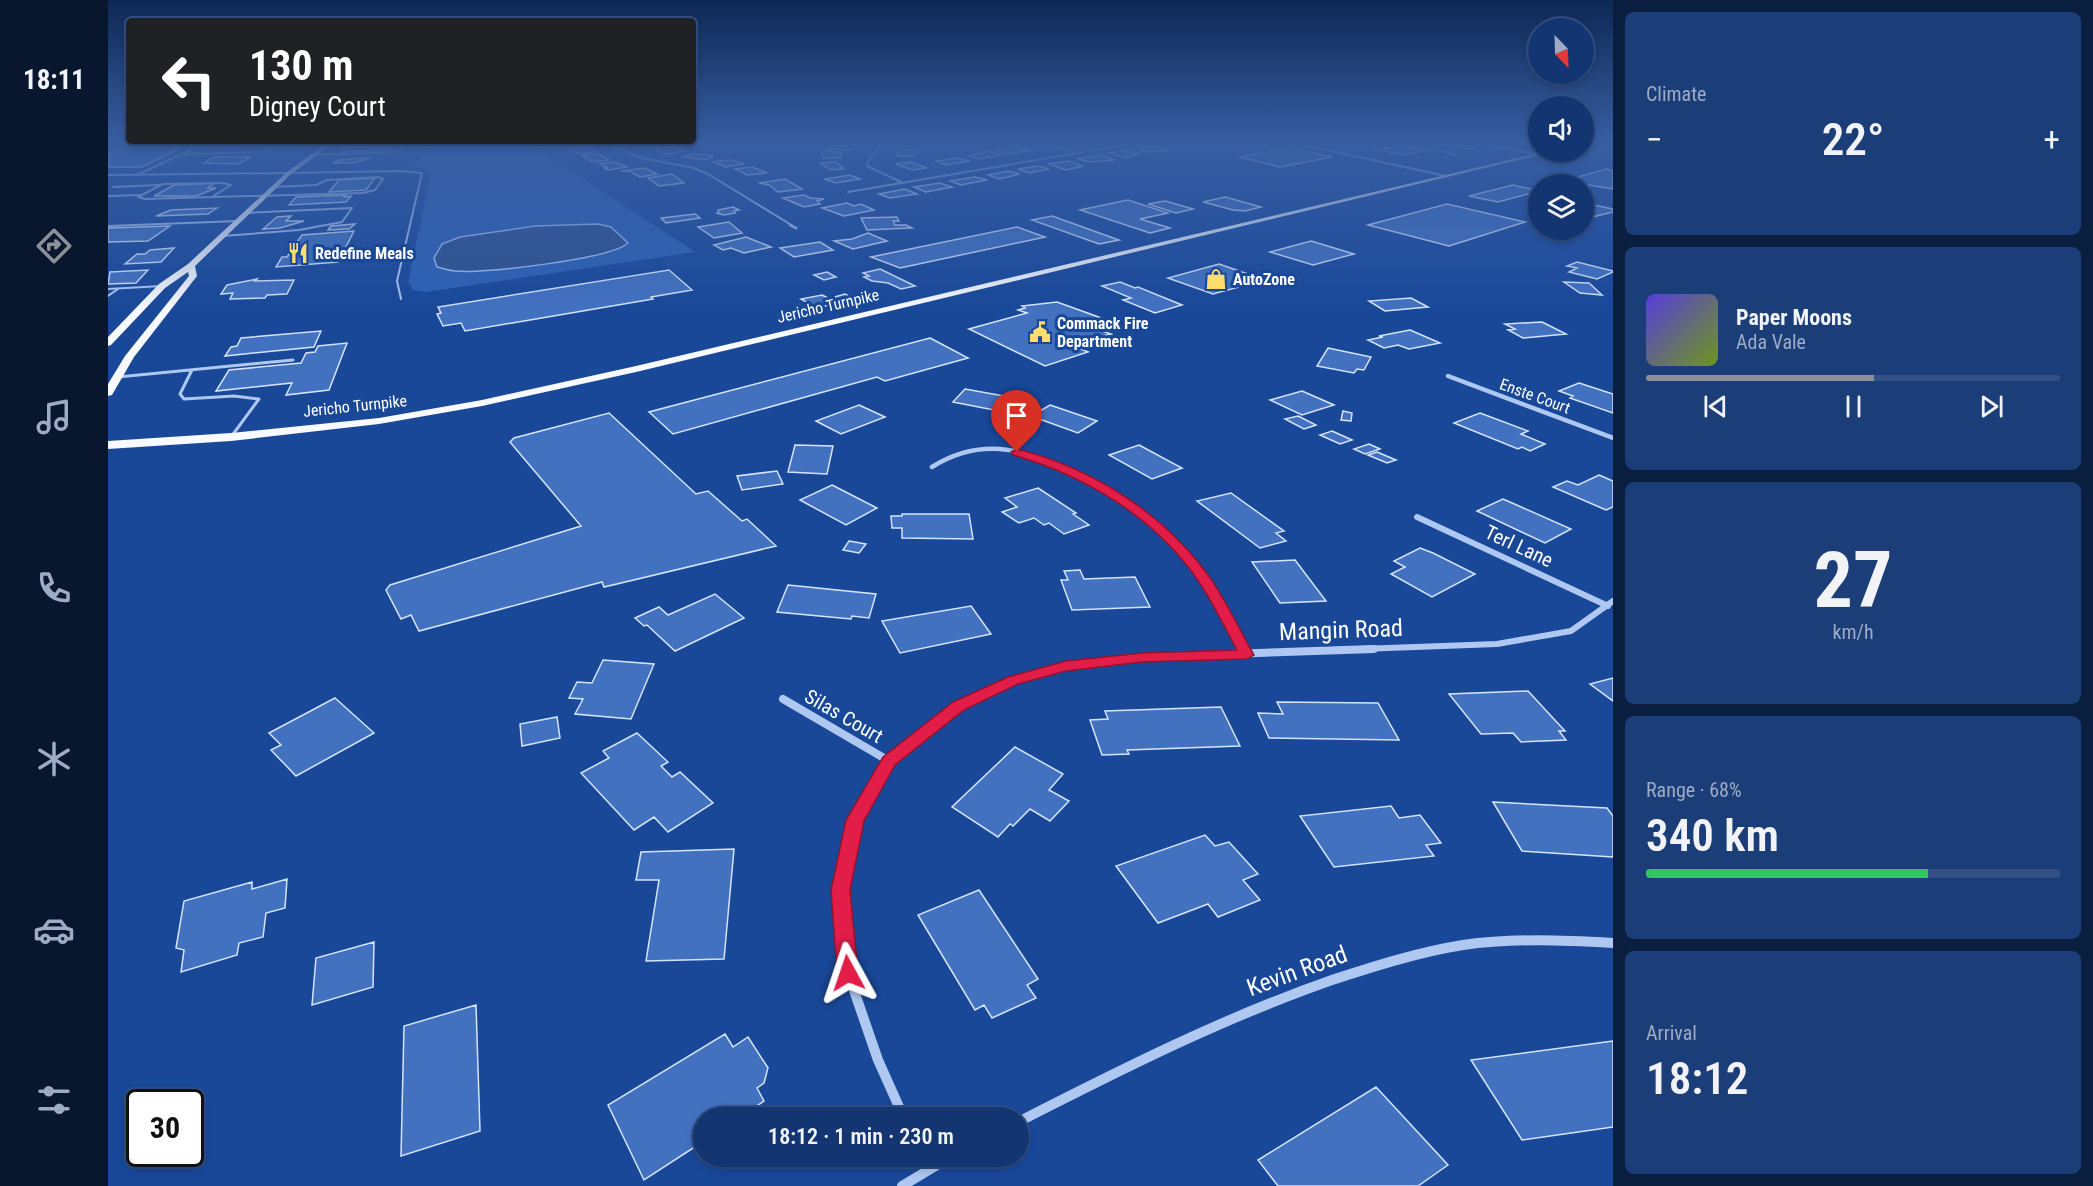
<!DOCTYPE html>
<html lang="en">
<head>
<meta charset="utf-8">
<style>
	:root { --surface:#133673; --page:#1c3e78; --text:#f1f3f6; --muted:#9dabc4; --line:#325085; --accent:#8c9099 }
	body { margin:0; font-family:"Roboto Condensed",sans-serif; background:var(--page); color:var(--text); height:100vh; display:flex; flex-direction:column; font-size:22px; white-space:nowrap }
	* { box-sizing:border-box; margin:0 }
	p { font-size:20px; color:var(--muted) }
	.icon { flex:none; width:33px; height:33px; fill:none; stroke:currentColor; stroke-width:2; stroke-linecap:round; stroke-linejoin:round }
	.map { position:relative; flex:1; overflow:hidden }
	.panel { display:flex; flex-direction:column; gap:12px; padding:12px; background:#0a1e3f; width:480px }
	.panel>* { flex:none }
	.hud { position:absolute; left:18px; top:18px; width:570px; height:126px; border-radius:6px; box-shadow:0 3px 9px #0003,0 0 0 2px var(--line); background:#202124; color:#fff; overflow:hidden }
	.needle { width:39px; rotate:157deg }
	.buttons { position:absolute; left:1420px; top:18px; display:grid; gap:12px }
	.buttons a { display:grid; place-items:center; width:66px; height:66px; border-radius:50%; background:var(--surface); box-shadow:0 3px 9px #0003,0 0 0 2px var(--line); font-size:30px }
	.speed { position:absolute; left:18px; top:1089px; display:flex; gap:12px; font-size:30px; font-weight:700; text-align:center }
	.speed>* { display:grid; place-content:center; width:78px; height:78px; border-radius:50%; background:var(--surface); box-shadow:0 3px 9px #0003,0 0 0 2px var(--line); line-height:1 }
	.speed .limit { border:3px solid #111; border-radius:9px; background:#fff; color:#111 }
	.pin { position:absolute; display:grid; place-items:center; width:51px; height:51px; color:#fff; margin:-62px -26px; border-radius:50% 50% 50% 0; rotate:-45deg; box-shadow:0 0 6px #0007 }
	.pin .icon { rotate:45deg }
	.me { position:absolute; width:66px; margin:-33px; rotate:355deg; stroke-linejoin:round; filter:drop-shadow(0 0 4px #0008) }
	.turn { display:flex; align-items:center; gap:21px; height:126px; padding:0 24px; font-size:27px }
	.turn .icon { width:78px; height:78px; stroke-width:2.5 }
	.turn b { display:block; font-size:42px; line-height:51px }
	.big { font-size:45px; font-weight:600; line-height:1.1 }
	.panel .tile { flex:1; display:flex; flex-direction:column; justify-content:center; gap:9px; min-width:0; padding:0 21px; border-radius:9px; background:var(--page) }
	.panel .dial { align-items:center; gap:0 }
	.dial b { font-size:78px; line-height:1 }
	.song { display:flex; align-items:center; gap:18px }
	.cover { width:72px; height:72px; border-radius:9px; background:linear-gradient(135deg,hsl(250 70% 55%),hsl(80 70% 35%)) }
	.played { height:6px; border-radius:3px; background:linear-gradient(90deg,var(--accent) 55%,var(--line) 55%) }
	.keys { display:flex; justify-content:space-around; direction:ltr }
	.heat { display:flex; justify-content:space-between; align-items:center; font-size:33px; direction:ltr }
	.charge { height:9px; border-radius:4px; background:linear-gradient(90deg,#34c759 68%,var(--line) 0) }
	.trip { position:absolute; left:585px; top:1107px; width:336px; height:60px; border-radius:30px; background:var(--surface); box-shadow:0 3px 9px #0003,0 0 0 2px var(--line); font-weight:600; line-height:60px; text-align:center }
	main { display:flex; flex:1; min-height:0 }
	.tab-bar { display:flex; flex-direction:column; width:108px; justify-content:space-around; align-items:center; background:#08162e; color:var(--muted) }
	.tab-bar .icon { width:42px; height:42px }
	.tab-bar .active { color:var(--accent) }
	.tab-bar b { font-size:27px; color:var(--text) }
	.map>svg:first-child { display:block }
	.green { fill:#2d61b6 }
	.water { fill:#2f518d; stroke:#a0c1f3; stroke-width:1.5 }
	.building { fill:#4271c0; stroke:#d5e4fc; stroke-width:1.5 }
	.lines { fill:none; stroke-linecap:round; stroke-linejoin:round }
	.lane-far1 { stroke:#aec8f1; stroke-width:2 }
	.lane { stroke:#aec8f1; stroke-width:3 }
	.street-far5 { stroke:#aec8f1; stroke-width:2 }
	.street-far4 { stroke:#aec8f1; stroke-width:3 }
	.street-far3 { stroke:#aec8f1; stroke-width:4.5 }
	.street-far2 { stroke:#aec8f1; stroke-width:6 }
	.street-far1 { stroke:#aec8f1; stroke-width:8 }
	.street { stroke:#aec8f1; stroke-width:10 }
	.primary { fill:#f8faff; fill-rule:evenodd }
	.route { fill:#e11d48; stroke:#92132f; stroke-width:1.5 }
	.labels { text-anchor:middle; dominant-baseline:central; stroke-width:6; stroke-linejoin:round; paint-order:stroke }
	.far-poi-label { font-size:16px; font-weight:bold; fill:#fff; stroke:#194899; text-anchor:start }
	.far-street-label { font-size:16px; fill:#fff; stroke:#194899 }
	.street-label { font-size:20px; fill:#fff; stroke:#194899 }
	.near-street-label { font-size:24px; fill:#fff; stroke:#194899 }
</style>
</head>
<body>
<main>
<nav class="tab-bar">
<b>18:11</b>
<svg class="icon active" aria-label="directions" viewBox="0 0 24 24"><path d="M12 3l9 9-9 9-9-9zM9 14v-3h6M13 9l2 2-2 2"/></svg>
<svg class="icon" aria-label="music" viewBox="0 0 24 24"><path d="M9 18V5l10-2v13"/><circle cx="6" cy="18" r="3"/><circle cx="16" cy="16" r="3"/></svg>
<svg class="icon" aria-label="phone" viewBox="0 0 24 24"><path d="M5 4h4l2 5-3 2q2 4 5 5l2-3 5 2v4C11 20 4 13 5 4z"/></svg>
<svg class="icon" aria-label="climate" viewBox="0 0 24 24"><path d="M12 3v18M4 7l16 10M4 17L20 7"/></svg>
<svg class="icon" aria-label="car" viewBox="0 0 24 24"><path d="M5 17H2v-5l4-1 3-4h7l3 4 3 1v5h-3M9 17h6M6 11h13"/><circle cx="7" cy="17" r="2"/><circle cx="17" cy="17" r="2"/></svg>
<svg class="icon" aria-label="filters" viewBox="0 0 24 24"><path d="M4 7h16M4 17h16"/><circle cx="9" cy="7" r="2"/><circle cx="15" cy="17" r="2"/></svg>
</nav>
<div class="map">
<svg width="1505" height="1186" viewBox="0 0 1505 1186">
	<rect width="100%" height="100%" fill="#194899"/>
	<!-- green -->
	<path class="green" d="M324,144H422L587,252L318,292L305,290L300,282L323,174L319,169L305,168Z"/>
	<!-- water -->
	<path class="water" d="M490,224L503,227L520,243C503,259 374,274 347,271C341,271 335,268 329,267L326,258L334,244L352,237L427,226Z"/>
	<!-- building -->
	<path class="building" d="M12,144H81L34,167H0V154L22,144Z
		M730,144H747L741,150L721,149Z
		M1330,144H1353L1370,147L1359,149Z
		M1294,145L1304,147L1320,150L1295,155L1272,150Z
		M285,146L281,150L234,152L239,148Z
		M476,146L488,152L472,154L459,148Z
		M1047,146L1060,151L1038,152L1027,148Z
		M561,147L571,148L577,151L558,154L546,149Z
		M909,147L925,150L898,154L888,151Z
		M1183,148L1224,157L1172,167L1131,157Z
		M793,149L810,150L806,156H788Z
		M1020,150L1031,153L1018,158L1000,153Z
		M880,151L893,155L872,159L861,156Z
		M714,152L718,151L734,152L732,158H715Z
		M491,154L501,160L485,162L474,156Z
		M584,154L605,155L601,156L605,157L596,160L574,157Z
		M991,155L1007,160L982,162L970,159Z
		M106,157H143L130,164L96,163Z
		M256,158H262L245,163H225L231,160Z
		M847,158L862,161L838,165L828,161Z
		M619,160H624L636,164L618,167L605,162Z
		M961,161L974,166L958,170L940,164Z
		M507,162L519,167L500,170L496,168H500L492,164Z
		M728,162L736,169L723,170L712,163Z
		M803,162L819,168L804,170L788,164Z
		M930,166L941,169L921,173L910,169Z
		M644,167L659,173L639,175L627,169Z
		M537,168L549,174L532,177L521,171H513Z
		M1498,169L1505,171V189L1456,181Z
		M900,171L912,174L891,179L880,175Z
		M564,174L576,183L551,186L540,178Z
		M742,175L752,179L727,183L717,179Z
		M867,177L879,180L853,185L842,181Z
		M267,178L258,190L221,192L231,180Z
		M677,179L694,189L670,192L661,185L651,183Z
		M107,183L100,188H108L88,196H46L66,185Z
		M832,183L844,187L818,192L806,187Z
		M1405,185L1431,191L1390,202L1361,196Z
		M797,189L809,194L782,198L771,194Z
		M238,195L236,197L243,196L238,202L181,205L188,197Z
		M696,195L702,198L716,199L709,201L712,204L696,207L675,198Z
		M1117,197L1153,207L1137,211L1125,210L1095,202Z
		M1020,200L1060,213L1032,219L1062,228L1042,233L972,210Z
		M1057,201L1085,209L1068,213L1040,204Z
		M739,203L746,206L753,204L766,210L736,216L714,208Z
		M1476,203L1505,209V212L1476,219Z
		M1339,204L1417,222L1341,246L1260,225Z
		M625,207L631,210L626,211L627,213L616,215L608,213H611L610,210Z
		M109,208L100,214L48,216L63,210Z
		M587,214L592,218L558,223L553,218Z
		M183,216L178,221H196L172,228L155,229L169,217Z
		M944,216L1008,239L1011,240L991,244L924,220Z
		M789,217L791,221H785L787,225H798L804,228L759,230L753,218Z
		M621,222L634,233L606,238L590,227Z
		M247,224L241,229L220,230L223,226Z
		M62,226L40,241L0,242V228Z
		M909,227L937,237L792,268L763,257Z
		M246,231L237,249L250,248L248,251L235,252L230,262L168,267L174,257H179L194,235Z
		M760,233L779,241L745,249L726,241L744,239Z
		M638,237L663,247L636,253L623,248L615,250L606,245Z
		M1203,241L1246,254L1205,265L1162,252Z
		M712,242L725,250L686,257L672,248Z
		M66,248L53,262L17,264L29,254H37L42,250Z
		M1469,262L1505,271V272L1489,279L1461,272L1469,268L1459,266Z
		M1111,264L1157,280L1105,294L1060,278Z
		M772,269L807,286L793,289L780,283L764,281L756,277L761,276L755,273Z
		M40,270L28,283L0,284L2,272Z
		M561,270L584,290L543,297L545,299L357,331L353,323L335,326L329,314L333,313L330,307Z
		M719,272L728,277L716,280L706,275Z
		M149,279L147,281L186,280L179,294L159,295L157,298L122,299L125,293L113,294L119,285Z
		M1012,282L1027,288L1030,287L1074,305L1047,313L1015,300L1023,298L994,286Z
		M1456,282L1481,283L1494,295L1472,293Z
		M737,294L748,300L733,303L723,298Z
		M714,295L730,303L709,308L693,299Z
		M1303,298L1320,307L1277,311L1261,301Z
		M949,302L1010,324L992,330L1003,334L962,344L980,352L937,366L861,329L919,313L910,310L917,308L914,306Z
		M1434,322L1458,334L1415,338L1400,330L1407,329L1397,324Z
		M1302,330L1332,343L1301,349L1290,345L1276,348L1260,340L1275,337L1271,336Z
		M213,331L206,347L117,356L123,347L129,346L133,338Z
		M822,338L860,358L777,381L769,377L565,434L541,412Z
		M239,343L221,390L178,395L184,383L108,391L121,370L193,363L198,353L207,352L210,346Z
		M1220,348L1263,357L1256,370L1249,369L1246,373L1209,366Z
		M1471,383L1505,394V413L1462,398L1465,396L1451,391Z
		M857,389L907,398L896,412L845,402Z
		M1194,391L1226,405L1194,415L1162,400Z
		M751,405L777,417L733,434L708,421Z
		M942,405L989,421L970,433L923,416Z
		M1235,411L1244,413L1243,421L1233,420Z
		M501,413L588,494L600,491L634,521L639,519L668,546L496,587L494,582L311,631L303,615L293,619L278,590L282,585L473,526L402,442L406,438Z
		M1372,413L1420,431L1413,434L1437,444L1422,451L1414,447L1410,449L1346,423Z
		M1190,416L1208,425L1196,429L1177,419Z
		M1224,431L1244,440L1232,444L1212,435Z
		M1261,444L1272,449L1257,454L1246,449Z
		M687,445L725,446L719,474L680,472Z
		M1031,445L1074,468L1044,479L1001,455Z
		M1269,452L1288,460L1279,463L1260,455Z
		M669,471L675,484L634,490L629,476Z
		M1491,475L1505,481V507L1498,510L1445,487L1459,481L1470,485Z
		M724,485L769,508L738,525L692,500Z
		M930,488L968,513L965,514L981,525L956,534L941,523L936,525L926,518L911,523L894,512L909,507L897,498Z
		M1123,493L1176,531L1168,533L1178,541L1152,548L1089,501Z
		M1395,499L1463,529L1437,543L1369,511Z
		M794,514H861L865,539L794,538V528H784L783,516H794Z
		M741,541L758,544L751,553L735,550Z
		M1312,548L1325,553L1367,574L1324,597L1283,574L1297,567L1286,561Z
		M1187,560L1218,601L1172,603L1144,562Z
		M972,570L976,579L1027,577L1042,607L964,610L953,580H960L956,571Z
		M680,585L768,594L761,618L744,616L743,619L669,612Z
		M607,594L636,618L567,651L539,625L536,626L527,618L551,607L560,615Z
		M863,606L883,634L792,653L774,621Z
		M495,660L546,664L523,719L467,714L475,699L461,698L469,682L484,683Z
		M1505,678V701L1482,684Z
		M1420,691L1457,731H1451L1458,740L1413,742L1405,733L1373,734L1341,694Z
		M227,698L266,733L188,776L163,750L173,745L161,733Z
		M1169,702L1270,703L1291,740L1161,738L1150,713L1175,714Z
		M1113,707L1132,746L1019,750L1021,754L994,755L982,720L1000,719L997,711Z
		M449,717L452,738L414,746L412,724Z
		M529,733L560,762L553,766L564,777L572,772L605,803L560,832L546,817L526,830L473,773L501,758L495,751Z
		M907,747L955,774L941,790L961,801L942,821L922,809L905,826L902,824L890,837L844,807Z
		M1385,802L1499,808L1505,816V857L1414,851Z
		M1283,806L1291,818L1312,815L1333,843L1318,845L1326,856L1226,867L1192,816Z
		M1097,835L1107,846L1121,842L1150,874L1135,880L1152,900L1110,917L1100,904L1050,923L1008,866Z
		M626,849L616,959L538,961L551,880H528L533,852Z
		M179,879L177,908L158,913L155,937L131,943L129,955L73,972L76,950L68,948L76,901L144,882V889Z
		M871,890L930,979L919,985L928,998L884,1018L876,1005L867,1010L810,915Z
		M266,942L265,987L204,1005L208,958Z
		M368,1005L372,1131L293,1156L296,1026Z
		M617,1034L625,1047L640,1037L660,1068L656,1083L649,1088L656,1101L631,1118H596V1141L536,1180L500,1105Z
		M1505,1041V1127L1414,1140L1363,1060Z
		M1268,1087L1340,1165L1310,1186H1170L1150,1160Z"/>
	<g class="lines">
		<!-- lane-far1 -->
		<path class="lane-far1" d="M89,147L167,145
			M214,148L307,144
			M1267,151L1263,149C1292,144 1321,143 1348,156
			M74,154L155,152L171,144
			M203,155L290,152L297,145
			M181,173L293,171L314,173L289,281L293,299
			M29,175L91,146
			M114,183L123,185L104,197L37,199L30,197L55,184Z
			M5,187L51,185
			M0,196L32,195
			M104,197L255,193L267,190L275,179L270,177L219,180L208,185L166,187
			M0,226L130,221
			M115,236L191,230L234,222L244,208L138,213
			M0,289L54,286
			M0,296L10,289"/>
		<!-- lane -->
		<path class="lane" d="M84,370L72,394L76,399L126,396L151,399L123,437
			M10,377L185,360"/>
		<!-- street-far5 -->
		<path class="street-far5" d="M499,144L533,158L586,168L600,174L685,226
			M776,144L762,158L759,166L793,182
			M934,144L965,152
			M1191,144L1338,176
			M1374,144L1429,154
			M0,175L181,173
			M740,192L1023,144"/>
		<!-- street-far4 -->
		<path class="street-far4" d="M682,225L688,228"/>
		<!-- street-far3 -->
		<path class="street-far3" d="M1340,376L1505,438
			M824,467C870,438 913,447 960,470"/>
		<!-- street-far2 -->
		<path class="street-far2" d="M957,469C998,489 1041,513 1071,548C1097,579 1117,615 1136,650
			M1309,517L1500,606
			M1225,650L1389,644L1463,631L1505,601"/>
		<!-- street-far1 -->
		<path class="street-far1" d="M1135,649L1139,655
			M675,699L781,761
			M733,883L747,820L781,761L851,706L905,680L958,666L1034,657L1266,649"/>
		<!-- street -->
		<path class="street" d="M734,882L732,890L740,973L770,1060L796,1118
			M910,1122C1012,1070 1115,1018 1224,980C1267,966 1311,952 1355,945C1405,938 1455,940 1505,943
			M814,1156L819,1169
			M794,1186L844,1156"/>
		<!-- primary -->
		<path class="primary" d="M218,144H224L183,174L87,266L89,276L26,357L4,395L0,396V384L17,356L81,276L80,272L57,288L3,345L0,346V337L51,284L80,264L179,172Z
			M1435,152H1443L528,372L374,406L271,424L123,441L0,449V441L123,433L271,418L374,400L528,366Z"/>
	</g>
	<!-- sky -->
	<linearGradient id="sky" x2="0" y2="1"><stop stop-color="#0e2854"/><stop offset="0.46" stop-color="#385ea2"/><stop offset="1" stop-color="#385ea2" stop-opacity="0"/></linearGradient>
	<rect width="1505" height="310" fill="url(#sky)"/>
	<!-- route -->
	<path class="route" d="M909,449C985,468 1057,514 1103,579C1119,603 1132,630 1146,655L1139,659L1034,662L958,671L910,684L856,710L787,765L756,821L742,890L750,973L747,979L740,982L732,979L729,973L723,890L738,820L775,757L845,702L900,677L958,661L1034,653L1129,650C1117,628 1105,603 1091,582C1048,518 978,476 905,455L903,452Z"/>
	<!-- icons -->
	<defs>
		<symbol id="restaurant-bare" viewBox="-9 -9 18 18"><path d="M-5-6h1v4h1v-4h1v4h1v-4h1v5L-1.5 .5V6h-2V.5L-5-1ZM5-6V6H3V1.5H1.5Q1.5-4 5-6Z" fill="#ffde6e" stroke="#194899" stroke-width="2.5" paint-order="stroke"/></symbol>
		<symbol id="shop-bare" viewBox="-9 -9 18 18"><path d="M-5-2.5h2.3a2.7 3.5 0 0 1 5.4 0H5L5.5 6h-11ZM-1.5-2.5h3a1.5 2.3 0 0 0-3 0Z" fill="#ffde6e" stroke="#194899" stroke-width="2.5" paint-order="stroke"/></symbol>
		<symbol id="civic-bare" viewBox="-9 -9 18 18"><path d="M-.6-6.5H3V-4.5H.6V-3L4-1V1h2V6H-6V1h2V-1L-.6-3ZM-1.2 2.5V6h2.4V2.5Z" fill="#ffde6e" stroke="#194899" stroke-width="2.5" paint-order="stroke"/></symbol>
	</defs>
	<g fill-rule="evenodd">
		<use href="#restaurant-bare" x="175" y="238" width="30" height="30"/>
		<use href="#shop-bare" x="1093" y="264" width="30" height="30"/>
		<use href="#civic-bare" x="917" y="317" width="30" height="30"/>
	</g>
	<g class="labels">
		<!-- far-poi labels -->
		<g class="far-poi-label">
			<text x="207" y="253">Redefine Meals</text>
			<text x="1125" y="279">AutoZone</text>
			<text x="949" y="323">Commack Fire<tspan x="949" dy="18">Department</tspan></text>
		</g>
		<!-- far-street labels -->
		<g class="far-street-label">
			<text transform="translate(720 306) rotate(-13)">Jericho Turnpike</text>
			<text transform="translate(1427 396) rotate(20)">Enste Court</text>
			<text transform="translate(247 406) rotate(-6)">Jericho Turnpike</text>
		</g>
		<!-- street labels -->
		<g class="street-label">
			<text transform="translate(1411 546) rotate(25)">Terl Lane</text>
			<text transform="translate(736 716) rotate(30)">Silas Court</text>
		</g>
		<!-- near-street labels -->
		<g class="near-street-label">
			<text transform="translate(1233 630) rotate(-2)">Mangin Road</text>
			<text transform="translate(1189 971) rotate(-20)">Kevin Road</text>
		</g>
	</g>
</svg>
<div class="buttons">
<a><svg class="needle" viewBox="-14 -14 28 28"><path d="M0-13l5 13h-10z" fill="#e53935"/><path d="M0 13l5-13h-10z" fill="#9dabc4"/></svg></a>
<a><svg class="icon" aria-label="sound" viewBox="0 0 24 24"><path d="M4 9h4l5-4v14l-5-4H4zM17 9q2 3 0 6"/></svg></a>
<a><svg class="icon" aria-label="layers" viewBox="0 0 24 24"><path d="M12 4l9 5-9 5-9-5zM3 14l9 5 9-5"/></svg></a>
</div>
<div class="speed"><div class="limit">30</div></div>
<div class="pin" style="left:909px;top:452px;background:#d93025"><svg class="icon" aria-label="arrive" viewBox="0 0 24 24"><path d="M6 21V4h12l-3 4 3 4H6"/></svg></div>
<svg class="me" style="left:740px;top:973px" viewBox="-20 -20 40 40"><path d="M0-17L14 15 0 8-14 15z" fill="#e11d48" stroke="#fff" stroke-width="4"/></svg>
<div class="trip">18:12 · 1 min · 230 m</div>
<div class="hud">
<div class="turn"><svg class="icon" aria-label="left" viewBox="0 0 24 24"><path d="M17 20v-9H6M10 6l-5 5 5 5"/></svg><div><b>130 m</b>Digney Court</div></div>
</div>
</div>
<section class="panel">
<div class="tile"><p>Climate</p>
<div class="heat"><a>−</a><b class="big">22°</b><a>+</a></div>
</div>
<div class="tile">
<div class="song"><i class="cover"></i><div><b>Paper Moons</b><p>Ada Vale</p></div></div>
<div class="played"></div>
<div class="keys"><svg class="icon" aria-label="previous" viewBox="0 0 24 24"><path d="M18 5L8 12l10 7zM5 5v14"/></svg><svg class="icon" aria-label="pause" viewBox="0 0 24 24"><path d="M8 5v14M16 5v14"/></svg><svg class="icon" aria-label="next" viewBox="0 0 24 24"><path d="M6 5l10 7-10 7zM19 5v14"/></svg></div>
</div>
<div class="tile dial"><b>27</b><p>km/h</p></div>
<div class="tile"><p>Range · 68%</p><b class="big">340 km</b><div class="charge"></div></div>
<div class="tile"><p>Arrival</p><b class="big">18:12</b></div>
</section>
</main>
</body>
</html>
